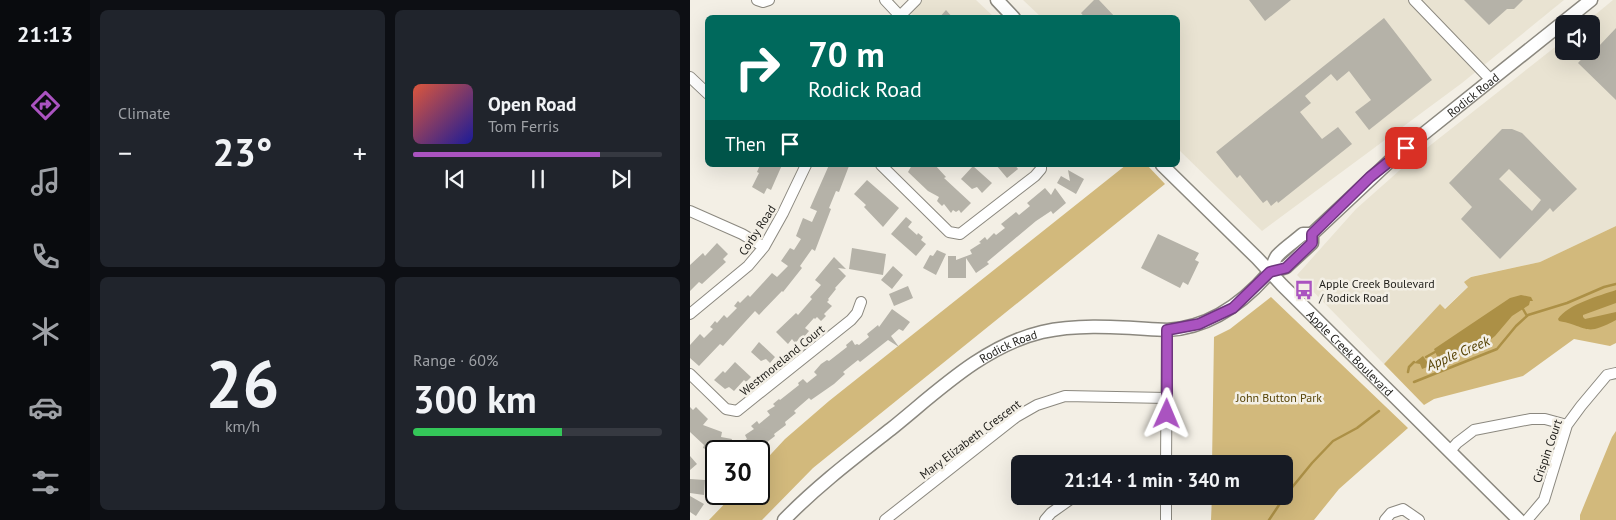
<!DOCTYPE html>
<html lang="en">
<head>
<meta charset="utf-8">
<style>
	:root { --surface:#171b24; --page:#20242c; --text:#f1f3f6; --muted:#9ea1a6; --line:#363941; --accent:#aa53c0 }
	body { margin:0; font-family:"PT Sans",sans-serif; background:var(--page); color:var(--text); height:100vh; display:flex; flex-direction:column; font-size:19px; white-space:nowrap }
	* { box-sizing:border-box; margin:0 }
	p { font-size:16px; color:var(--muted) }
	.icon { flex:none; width:28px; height:28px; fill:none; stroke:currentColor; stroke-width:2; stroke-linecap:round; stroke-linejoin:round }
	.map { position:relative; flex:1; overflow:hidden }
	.side { display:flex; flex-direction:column; gap:10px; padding:10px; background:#0d0f14; width:600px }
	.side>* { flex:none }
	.hud { position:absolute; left:15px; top:15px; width:475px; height:152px; border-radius:8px; box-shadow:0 5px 20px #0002; background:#00695c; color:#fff; overflow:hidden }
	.tools { position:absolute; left:865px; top:15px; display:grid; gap:10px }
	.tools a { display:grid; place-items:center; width:45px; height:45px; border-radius:8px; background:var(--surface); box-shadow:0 5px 20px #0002; font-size:25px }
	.speed { position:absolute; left:15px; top:440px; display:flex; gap:10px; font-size:25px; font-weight:700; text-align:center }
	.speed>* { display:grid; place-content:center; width:65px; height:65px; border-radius:50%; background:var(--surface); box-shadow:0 5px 20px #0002; line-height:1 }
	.speed .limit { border:2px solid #111; border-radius:8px; background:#fff; color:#111 }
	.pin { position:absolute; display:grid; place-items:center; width:42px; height:42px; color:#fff; margin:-21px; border-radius:10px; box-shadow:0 2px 8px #0006 }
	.me { position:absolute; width:55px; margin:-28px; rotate:1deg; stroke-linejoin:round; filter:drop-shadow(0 0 4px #0008) }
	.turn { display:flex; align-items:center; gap:18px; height:105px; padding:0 20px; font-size:22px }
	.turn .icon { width:65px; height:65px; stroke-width:2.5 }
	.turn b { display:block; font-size:35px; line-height:42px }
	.then { display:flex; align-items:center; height:48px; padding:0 20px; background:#0003; gap:10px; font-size:19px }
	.big { font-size:38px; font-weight:600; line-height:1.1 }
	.side .tile { flex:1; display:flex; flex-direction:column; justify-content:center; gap:8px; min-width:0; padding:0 18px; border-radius:8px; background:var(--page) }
	.side .dial { align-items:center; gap:0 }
	.dial b { font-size:65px; line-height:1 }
	.song { display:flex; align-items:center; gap:15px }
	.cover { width:60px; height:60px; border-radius:8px; background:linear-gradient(135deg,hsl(10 70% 55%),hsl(240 70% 35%)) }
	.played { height:5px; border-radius:2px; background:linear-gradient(90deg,var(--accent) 75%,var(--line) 75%) }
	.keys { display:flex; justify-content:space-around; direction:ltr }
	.heat { display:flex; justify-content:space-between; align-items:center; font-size:28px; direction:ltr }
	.charge { height:8px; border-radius:4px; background:linear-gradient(90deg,#34c759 60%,var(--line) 0) }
	.side .tiles { flex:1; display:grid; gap:10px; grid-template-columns:repeat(2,1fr) }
	.trip { position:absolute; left:321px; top:455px; width:282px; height:50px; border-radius:8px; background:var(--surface); box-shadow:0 5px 20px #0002; font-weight:600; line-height:50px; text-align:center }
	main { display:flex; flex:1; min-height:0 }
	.tabs { display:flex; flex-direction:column; width:90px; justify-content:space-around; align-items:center; background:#090b0e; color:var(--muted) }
	.tabs .icon { width:35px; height:35px }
	.tabs .current { color:var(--accent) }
	.tabs b { font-size:22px; color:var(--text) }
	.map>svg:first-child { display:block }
	.built { fill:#e9e3d2 }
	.green { fill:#d2b97c }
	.water { fill:#ac9046 }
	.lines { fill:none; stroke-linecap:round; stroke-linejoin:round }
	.stream { stroke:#ac9046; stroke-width:2.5 }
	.building { fill:#b5b2a8; fill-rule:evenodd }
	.minor-casing { stroke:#8b887f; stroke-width:12 }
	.major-casing { stroke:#8b887f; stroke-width:15 }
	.minor { stroke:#fff; stroke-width:10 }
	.major { stroke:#fff; stroke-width:12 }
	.route-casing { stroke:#6e367d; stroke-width:12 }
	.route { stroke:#aa53c0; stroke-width:9 }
	.labels { text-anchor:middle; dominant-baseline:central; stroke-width:5; stroke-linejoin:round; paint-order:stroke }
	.street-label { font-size:12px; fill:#1e1d19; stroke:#f3efe5 }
	.poi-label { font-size:12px; fill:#1e1d19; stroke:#f3efe5; text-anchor:start }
	.park-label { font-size:12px; fill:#594609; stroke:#f3efe5 }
	.water-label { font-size:14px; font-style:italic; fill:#574305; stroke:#f3efe5 }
</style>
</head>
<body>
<main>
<nav class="tabs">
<b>21:13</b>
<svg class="icon current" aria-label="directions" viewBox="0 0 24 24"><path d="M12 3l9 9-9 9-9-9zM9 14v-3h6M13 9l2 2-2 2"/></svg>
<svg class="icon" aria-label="music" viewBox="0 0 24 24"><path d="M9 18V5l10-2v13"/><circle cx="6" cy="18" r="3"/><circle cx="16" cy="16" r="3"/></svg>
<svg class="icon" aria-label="phone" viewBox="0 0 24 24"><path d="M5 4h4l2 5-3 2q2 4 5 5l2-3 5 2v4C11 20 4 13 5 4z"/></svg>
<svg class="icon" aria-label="climate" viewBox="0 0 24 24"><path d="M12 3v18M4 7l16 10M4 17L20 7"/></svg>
<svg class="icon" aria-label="car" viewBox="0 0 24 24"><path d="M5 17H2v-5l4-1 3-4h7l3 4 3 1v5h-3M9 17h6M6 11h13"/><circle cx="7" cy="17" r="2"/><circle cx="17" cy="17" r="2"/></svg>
<svg class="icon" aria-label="filters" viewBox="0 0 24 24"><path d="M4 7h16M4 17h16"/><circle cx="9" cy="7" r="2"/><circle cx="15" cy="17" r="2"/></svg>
</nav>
<section class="side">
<div class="tiles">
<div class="tile"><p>Climate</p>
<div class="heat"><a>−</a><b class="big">23°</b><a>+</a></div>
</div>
<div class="tile">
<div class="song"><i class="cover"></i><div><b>Open Road</b><p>Tom Ferris</p></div></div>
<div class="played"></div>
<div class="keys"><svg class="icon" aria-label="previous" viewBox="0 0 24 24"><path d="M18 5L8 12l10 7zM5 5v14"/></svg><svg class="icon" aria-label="pause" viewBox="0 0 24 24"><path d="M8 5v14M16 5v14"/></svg><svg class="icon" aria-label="next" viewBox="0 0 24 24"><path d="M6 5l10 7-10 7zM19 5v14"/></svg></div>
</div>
<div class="tile dial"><b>26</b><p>km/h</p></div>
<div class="tile"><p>Range · 60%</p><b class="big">300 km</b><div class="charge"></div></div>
</div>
</section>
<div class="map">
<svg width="926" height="520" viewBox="0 0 926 520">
	<rect width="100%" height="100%" fill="#f3efe5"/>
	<!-- built -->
	<path class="built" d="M230,0H286L304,17H225L218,11Z
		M333,0H874L772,83L572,231L488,149V18L351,17Z
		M923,0H926V226L850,262L780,277L779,286L754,309L750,305L694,364L607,275L666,209L719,162L874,40V51H901V24H894Z"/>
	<!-- green -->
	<path class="green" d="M436,165H457L475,184L123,468L72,520H19L44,494H69V467L95,439L139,401Z
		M926,226V343L920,346L884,339L833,376L744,399L734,405L694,364L750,304L755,309L778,287L774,282L781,277L850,262Z
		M581,297L718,428L649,489L624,520H521L522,496H595V464H522L524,337L540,329Z
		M926,431V520H890V515L922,437Z"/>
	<!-- water -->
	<path class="water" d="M926,290V303L893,315V317L895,319L926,312V320C894,337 900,327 869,321L868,319C878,304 909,296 926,290Z
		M831,295L841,297L843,301H840L839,305L822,316L805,336L795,344L750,363L744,349L820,298Z
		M733,356L740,366L732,369L730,364L724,363Z"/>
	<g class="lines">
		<!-- stream -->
		<path class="stream" d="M833,309L837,316
			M736,357L745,352
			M718,372L719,367L724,362
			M724,382L807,349L826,326L838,315L877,303L914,287L926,284
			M595,496L622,463L643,441L667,428L689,411
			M579,520L595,496"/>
	</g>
	<!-- building -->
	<path class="building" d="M404,0H409L426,18H395L391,13Z
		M559,0H601L575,21Z
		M774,0H833L824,9H817L799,25Z
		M256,10L263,18H249Z
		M694,18L742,80L679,130L665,112L681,100L659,71L647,81L641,74L615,96L621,103L610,112L632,139L648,127L662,144L588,203L587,201L581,206L577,200L573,203L550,175L547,178L526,152Z
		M926,28V100L888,63L899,51H901L907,44L909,46Z
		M812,129H822L832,133L887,189L863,212L860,208L810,259L771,219L782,207L759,183ZM819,169L851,200L842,211L809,179Z
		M70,165H92L81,190L77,188L74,194L62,187L69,173L67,172Z
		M139,165L159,166L149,192L146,191L139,208L141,209L125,251L122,249L110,266L112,268L93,292L92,291L69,315L65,311L33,346L30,344L9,366L0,358V345L10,334L14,338L23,329L20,327L25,321L27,323L34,315L37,318L47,308L44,306L48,301L50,303L58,295L60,297L82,273L87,277L98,266L91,261L100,248L104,250L111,239L106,236L113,218L122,222L127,211L120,208Z
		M222,165H245L256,177L254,178L281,203L271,213L269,210L266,212L263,210L261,213L254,204L252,206L247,201L249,197L238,191L218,172Z
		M306,165H325L328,169L317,178Z
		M283,166L302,183L292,193L287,187L282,189L271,179Z
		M378,170L394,179L386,194L367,183L371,176L380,181Z
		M177,180L209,208L193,227L174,207L176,205L164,194Z
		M355,188L361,195L365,188L376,203L363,214L361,211L346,221L297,262L299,264L286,273L276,258V278H258V256H266V260L282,254L280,250L291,243L289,242L295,237L297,240L304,233L306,235L315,228L311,224L326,212L329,215L340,206L337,203Z
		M216,217L222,222L218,227L227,235L228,233L233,237L231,240L236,244L226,256L201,234Z
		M468,234L509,253L505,260L509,262L498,285L493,282L490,288L451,268Z
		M27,243L38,254L33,259L36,262L12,284L9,282L0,291V265L13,253L15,256Z
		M162,248L196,254L193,275L159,269Z
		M247,250L256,254L246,275L233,268L240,255L243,256Z
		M144,257L156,269L148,268L156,276L145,288L146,289L138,299L139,300L137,302L142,306L134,314L136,316L131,321L127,317L125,319L124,318L115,328L119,331L114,337L112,336L105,343L102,339L98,344L86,332L106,313L108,315L122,299L120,297L131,285L125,280Z
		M203,266L213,275L202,289L191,280Z
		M218,286L223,298L204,306L199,294Z
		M202,309L220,322L213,331L209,329L201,336L209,347L198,340L170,362L168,360L153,372L155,374L144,384L121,400L119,398L104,411L106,413L95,422L96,425L84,434L85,436L72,446L73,448L69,451H59L52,442L57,439L55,435L64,429L61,426L67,421L69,424L80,415L77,411L85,406L83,404L89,399L90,400L109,385L108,383L113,379L117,383L127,375L124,372L131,364L137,360L139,361L157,347L156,345L162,340L165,345L167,344L169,345L179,337L177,334L188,325L189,327Z
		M69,342L85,357L80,363L76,359L71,361L61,352Z
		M45,362L61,377L56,382L54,380L44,391L39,387L35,389L24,380L33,371L35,373Z
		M0,407L3,410L6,407L18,419L13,425L32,432L31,437L42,439L41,443L47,444L46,451H25V453L13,448L14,445L0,432Z
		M0,456L7,464L0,470Z
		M0,479L15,480L14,495L0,493Z
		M0,496L14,504L6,516L0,512Z"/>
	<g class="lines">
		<defs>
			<path id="minor" d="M67,0L73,2L79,0
				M195,0L210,16
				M724,0L801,80
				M208,18L226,0
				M0,77L18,94
				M191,165L259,232L270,234L345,176L351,169V165
				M0,211L52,234L74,247
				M0,314L58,266L74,247L93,213L116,165
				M0,374L36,409L47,411L161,320L167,313L171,302
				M760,451L767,443L784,430L841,419H855L877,425
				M476,464L477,330
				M195,520L326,417L347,405L375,396L477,398
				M355,520L361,513L385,496
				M476,520V496
				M695,520L701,513L713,509L729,520
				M837,520L854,500L877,425L891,406L917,375L926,373"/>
			<g id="major">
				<path d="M307,0L324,18"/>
				<path id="s1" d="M472,165L567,258L592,285L829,520"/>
				<path id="s2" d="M580,272L596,267L622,243V234L702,159L901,0"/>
				<path id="s3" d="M94,520C127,486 164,458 201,429C247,392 293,346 352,332C393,323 435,328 477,330C518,328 552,304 579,273C583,269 583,261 587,256C594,248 605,241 613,234H622"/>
			</g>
		</defs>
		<!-- minor casing -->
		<use href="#minor" class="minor-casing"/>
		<!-- major casing -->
		<use href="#major" class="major-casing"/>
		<!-- minor -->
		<use href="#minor" class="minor"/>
		<!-- major -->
		<use href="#major" class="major"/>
	</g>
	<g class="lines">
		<defs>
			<path id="route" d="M477,414V330L509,324L543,308L580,272L596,268L622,243V234L680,177L716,148"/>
		</defs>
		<!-- route casing -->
		<use href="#route" class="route-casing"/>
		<!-- route -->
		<use href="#route" class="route"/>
	</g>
	<!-- icons -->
	<defs>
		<symbol id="bus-bare" viewBox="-9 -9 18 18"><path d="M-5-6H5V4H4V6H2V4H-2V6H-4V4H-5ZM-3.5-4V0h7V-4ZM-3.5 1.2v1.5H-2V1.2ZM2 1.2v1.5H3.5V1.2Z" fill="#aa53c0" stroke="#f3efe5" stroke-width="2.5" paint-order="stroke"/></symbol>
	</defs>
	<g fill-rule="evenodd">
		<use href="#bus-bare" x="600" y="276" width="28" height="28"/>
	</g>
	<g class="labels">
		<!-- street labels -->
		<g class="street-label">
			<text stroke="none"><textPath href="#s2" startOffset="274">Rodick Road</textPath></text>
			<text transform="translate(67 230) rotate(-57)">Corby Road</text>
			<text stroke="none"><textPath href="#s3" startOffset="285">Rodick Road</textPath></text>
			<text stroke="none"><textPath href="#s1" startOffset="266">Apple Creek Boulevard</textPath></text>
			<text transform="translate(92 360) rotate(-39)">Westmoreland Court</text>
			<text transform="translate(280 439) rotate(-37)">Mary Elizabeth Crescent</text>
			<text transform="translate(857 451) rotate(-71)">Crispin Court</text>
		</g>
		<!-- poi labels -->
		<g class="poi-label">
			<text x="629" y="283">Apple Creek Boulevard<tspan x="629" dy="14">/ Rodick Road</tspan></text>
		</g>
		<!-- park labels -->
		<g class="park-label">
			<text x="589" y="397">John Button Park</text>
		</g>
		<!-- water labels -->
		<g class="water-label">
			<text transform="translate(768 353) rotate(-23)">Apple Creek</text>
		</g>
	</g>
</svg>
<div class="tools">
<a><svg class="icon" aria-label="sound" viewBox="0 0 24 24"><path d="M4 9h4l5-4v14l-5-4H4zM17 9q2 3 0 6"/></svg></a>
</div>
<div class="speed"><div class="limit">30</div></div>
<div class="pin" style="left:716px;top:148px;background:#d93025"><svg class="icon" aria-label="arrive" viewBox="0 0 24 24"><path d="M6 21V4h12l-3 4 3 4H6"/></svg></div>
<svg class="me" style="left:477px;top:414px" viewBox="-20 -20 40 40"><path d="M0-17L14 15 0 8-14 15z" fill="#aa53c0" stroke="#fff" stroke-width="4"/></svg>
<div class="trip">21:14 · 1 min · 340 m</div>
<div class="hud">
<div class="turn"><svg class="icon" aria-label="right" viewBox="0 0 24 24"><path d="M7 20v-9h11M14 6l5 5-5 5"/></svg><div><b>70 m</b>Rodick Road</div></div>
<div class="then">Then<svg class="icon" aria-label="arrive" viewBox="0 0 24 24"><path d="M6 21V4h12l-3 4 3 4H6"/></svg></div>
</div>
</div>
</main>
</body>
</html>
